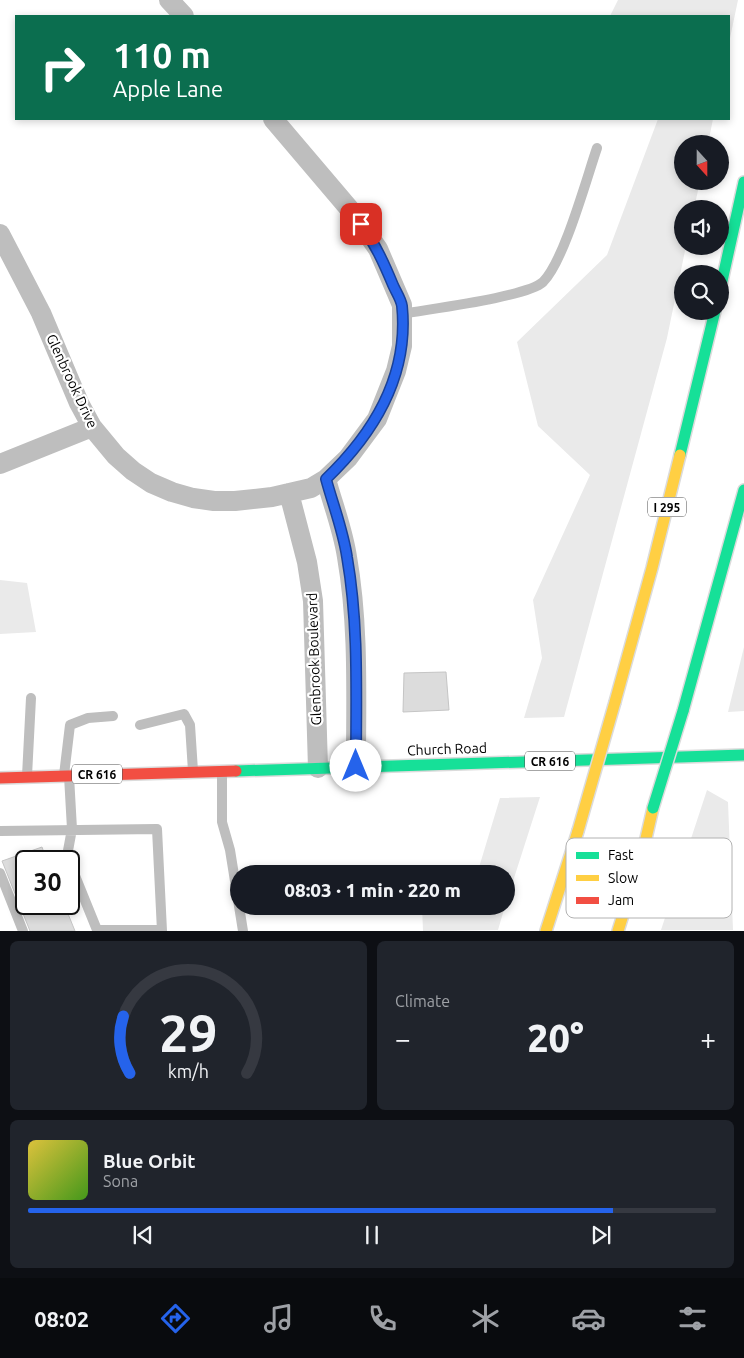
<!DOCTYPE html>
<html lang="en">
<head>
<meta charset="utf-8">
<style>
	:root { --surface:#171b24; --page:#20242c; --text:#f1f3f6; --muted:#9ea1a6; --line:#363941; --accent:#2563eb }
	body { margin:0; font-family:Ubuntu,sans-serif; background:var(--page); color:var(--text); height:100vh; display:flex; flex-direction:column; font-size:19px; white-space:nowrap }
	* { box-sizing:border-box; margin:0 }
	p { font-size:16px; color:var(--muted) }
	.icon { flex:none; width:28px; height:28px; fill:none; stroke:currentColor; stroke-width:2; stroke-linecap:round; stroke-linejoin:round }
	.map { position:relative; height:931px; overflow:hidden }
	.drawer { display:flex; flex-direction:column; gap:10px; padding:10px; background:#0d0f14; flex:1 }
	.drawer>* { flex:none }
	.hud { position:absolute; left:15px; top:15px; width:715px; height:105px; border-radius:0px; box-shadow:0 2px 8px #0003; background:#0b6e4f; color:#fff; overflow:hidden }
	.needle { width:32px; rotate:159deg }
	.buttons { position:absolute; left:674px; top:135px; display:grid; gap:10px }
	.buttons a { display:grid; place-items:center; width:55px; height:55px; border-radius:50%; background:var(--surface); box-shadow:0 2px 8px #0003; font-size:25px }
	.speed { position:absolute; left:15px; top:850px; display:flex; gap:10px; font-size:25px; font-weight:700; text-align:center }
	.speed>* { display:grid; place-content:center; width:65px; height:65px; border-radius:50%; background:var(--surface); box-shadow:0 2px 8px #0003; line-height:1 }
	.speed .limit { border:2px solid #111; border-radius:8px; background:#fff; color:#111 }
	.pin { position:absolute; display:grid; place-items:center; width:42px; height:42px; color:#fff; margin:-21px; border-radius:10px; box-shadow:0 2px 8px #0006 }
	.me { position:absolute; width:55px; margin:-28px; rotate:0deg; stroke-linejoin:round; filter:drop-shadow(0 0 4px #0008) }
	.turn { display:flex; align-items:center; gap:18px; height:105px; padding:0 15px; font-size:22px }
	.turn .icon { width:65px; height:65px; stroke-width:2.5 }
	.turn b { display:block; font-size:35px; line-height:42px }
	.big { font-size:38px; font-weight:800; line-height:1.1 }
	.drawer .card { flex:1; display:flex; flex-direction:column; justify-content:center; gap:8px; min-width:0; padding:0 18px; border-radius:8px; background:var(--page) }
	.drawer .dial { align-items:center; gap:0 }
	.dial svg { height:130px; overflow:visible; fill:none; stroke:var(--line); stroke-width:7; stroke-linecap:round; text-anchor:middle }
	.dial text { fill:var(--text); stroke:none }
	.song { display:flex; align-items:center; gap:15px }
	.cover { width:60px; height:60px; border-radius:8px; background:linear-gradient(135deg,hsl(50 70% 55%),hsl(100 70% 35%)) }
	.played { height:5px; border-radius:2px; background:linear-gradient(90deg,var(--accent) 85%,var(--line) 85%) }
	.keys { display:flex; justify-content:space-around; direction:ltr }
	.heat { display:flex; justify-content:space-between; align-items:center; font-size:28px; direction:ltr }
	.drawer .tiles { flex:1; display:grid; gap:10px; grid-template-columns:1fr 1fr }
	.card:last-child { grid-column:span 2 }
	.trip { position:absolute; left:230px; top:865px; width:285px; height:50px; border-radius:25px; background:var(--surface); box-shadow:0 2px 8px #0003; font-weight:800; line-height:50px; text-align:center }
	.menu { display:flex; height:80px; justify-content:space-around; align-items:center; background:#090b0e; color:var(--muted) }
	.menu .icon { width:35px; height:35px }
	.menu .on { color:var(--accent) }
	.menu b { font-size:22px; color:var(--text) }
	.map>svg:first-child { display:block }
	.green { fill:#eaeaea }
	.building { fill:#dcdcdc; stroke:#c5c5c5 }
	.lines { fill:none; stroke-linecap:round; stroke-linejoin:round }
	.fast-casing { stroke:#dbdbdb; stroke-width:14 }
	.slow-casing { stroke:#dbdbdb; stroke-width:14 }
	.jam-casing { stroke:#dbdbdb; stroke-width:14 }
	.lane { stroke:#bebebe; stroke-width:10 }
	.street { stroke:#bebebe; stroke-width:20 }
	.fast { stroke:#16e098; stroke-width:11 }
	.slow { stroke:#ffcf43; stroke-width:11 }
	.jam { stroke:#f24e42; stroke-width:11 }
	.fast-bridge-casing { stroke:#dbdbdb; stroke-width:14; stroke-linecap:butt }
	.slow-bridge-casing { stroke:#dbdbdb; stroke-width:14; stroke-linecap:butt }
	.fast-bridge { stroke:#16e098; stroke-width:11 }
	.slow-bridge { stroke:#ffcf43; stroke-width:11 }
	.route-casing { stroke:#184099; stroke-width:12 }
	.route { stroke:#2563eb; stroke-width:9 }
	.labels { text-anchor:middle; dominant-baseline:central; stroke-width:4.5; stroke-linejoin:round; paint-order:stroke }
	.shield { fill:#fff; stroke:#4c4c4c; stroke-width:1 }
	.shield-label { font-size:12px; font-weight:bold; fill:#000 }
	.street-label { font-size:14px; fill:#000; stroke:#fff }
	.key { fill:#fff; stroke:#b2b2b2; stroke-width:1 }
	.key-label { font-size:14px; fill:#000 }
</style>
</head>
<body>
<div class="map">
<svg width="744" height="931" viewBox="0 0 744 931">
	<rect width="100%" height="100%" fill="#fff"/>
	<!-- green -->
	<path class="green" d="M618,0H738L729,43V16H610Z
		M658,119H713L708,144H682V181H700L694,209H682V246H686L667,338L564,717L524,718L542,658L533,600L590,475L538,426L517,342L607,255Z
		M0,580L27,583L36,632L0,634Z
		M744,647V711L728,712Z
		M707,790L728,802L733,930H661Z
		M540,797L506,903V874H477L500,798Z
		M422,906H505L498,930L423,931Z"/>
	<!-- building -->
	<path class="building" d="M446,672L449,710L403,712L404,673Z
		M42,847L47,861H26V904H64L75,931H30L2,861Z"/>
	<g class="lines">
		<defs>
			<path id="fast" d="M720,290L744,182
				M680,455L715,311
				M683,711L744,490
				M236,771L744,755"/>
			<path id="slow" d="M615,702L652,568L680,455
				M546,931L578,831
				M618,931L644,847L653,808"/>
			<path id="jam" d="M0,778L236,771"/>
		</defs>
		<!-- fast casing -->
		<use href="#fast" class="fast-casing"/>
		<!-- slow casing -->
		<use href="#slow" class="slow-casing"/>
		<!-- jam casing -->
		<use href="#jam" class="jam-casing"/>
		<!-- lane -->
		<path class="lane" d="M402,314C428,309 527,297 543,282C564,261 586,180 597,148
			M140,725L184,714L190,725L193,771
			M222,772V822L230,850L243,931
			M64,775L70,725L88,718L113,716
			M27,776L31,698
			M69,776L72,829L67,856L97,930H162
			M0,831L157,829L162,931
			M0,873L23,931"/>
		<!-- street -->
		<path class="street" d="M169,0L184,16
			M0,234L41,313L79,403L92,427L116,456L133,471L151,483L172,492L193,498L214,501H235L272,497L311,488L326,479L348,458L377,419L396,371L402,346V305L378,249L352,212L273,119
			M0,464L92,427
			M326,479C333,505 343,530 347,557C359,626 356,696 356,767
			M289,493L307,562L313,601L318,768"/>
		<!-- fast -->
		<use href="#fast" class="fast"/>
		<!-- slow -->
		<use href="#slow" class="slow"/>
		<!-- jam -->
		<use href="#jam" class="jam"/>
		<defs>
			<path id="fast-bridge" d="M653,808L683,711"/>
			<path id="slow-bridge" d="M578,831L615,702"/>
		</defs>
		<!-- fast-bridge casing -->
		<use href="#fast-bridge" class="fast-bridge-casing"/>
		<!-- slow-bridge casing -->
		<use href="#slow-bridge" class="slow-bridge-casing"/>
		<!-- fast-bridge -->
		<use href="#fast-bridge" class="fast-bridge"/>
		<!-- slow-bridge -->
		<use href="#slow-bridge" class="slow-bridge"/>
	</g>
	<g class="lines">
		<defs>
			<path id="route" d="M356,766C356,696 359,626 347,557C343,530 333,505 326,479C374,433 409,375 402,306C401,299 396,292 393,285C383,261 376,246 361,224"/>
		</defs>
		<!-- route casing -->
		<use href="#route" class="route-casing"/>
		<!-- route -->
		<use href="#route" class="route"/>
	</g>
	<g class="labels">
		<!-- shield labels -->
		<g class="shield">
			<rect x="648" y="497.5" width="38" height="19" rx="4"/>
			<rect x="525" y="751.5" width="50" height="19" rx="4"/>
			<rect x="72" y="764.5" width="50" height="19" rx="4"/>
		</g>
		<g class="shield-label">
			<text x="667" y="507">I 295</text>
			<text x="550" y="761">CR 616</text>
			<text x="97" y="774">CR 616</text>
		</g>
		<!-- street labels -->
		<g class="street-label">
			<text transform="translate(72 381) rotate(65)">Glenbrook Drive</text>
			<text transform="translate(314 659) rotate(-92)">Glenbrook Boulevard</text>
			<text transform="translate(447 749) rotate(-2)">Church Road</text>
		</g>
	</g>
	<!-- legend -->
	<rect x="566" y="838" width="166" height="80" rx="8" class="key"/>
	<rect x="576" y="852" width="23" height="7" fill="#16e098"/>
	<rect x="576" y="875" width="23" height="6" fill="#ffcf43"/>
	<rect x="576" y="897" width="23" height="7" fill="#f24e42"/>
	<g class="key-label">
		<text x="608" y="860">Fast</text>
		<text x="608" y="883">Slow</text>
		<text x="608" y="905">Jam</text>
	</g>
</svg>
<div class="buttons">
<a><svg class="needle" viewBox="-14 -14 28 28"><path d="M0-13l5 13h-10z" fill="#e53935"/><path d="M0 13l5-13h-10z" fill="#9ea1a6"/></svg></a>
<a><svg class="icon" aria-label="sound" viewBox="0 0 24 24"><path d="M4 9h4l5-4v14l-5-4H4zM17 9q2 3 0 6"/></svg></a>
<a><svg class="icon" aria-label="search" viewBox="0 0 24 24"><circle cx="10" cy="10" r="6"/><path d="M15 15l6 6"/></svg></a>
</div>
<div class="speed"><div class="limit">30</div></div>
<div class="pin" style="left:361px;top:224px;background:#d93025"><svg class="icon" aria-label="arrive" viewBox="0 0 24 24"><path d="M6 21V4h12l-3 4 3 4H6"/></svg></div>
<svg class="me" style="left:356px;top:766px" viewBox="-20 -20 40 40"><circle r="19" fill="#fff"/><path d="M0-13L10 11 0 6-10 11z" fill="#2563eb"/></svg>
<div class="trip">08:03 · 1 min · 220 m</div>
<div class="hud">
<div class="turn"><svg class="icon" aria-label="right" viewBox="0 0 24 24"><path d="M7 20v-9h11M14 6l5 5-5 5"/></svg><div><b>110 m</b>Apple Lane</div></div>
</div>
</div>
<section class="drawer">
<div class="tiles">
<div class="card dial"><svg viewBox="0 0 100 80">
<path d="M14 69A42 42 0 1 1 86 69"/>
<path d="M14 69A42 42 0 0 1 10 34" stroke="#2563eb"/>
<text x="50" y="56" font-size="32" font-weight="700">29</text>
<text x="50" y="72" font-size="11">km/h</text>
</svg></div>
<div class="card"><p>Climate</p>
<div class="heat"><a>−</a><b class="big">20°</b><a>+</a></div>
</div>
<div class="card">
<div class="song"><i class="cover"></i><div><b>Blue Orbit</b><p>Sona</p></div></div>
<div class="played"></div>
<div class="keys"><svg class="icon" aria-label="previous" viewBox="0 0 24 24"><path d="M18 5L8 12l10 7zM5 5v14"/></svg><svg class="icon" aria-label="pause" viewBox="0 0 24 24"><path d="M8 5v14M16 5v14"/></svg><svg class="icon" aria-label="next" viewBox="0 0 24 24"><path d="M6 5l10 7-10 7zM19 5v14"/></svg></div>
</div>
</div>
</section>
<nav class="menu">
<b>08:02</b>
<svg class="icon on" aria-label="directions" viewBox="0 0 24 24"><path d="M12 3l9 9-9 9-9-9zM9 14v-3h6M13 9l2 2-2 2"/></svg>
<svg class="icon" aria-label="music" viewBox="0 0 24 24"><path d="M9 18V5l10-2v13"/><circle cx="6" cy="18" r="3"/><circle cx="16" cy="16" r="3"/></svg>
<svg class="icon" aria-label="phone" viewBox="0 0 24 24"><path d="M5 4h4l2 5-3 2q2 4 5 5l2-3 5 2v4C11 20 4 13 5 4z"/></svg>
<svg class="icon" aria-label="climate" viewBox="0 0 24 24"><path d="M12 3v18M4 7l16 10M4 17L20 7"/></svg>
<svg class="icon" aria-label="car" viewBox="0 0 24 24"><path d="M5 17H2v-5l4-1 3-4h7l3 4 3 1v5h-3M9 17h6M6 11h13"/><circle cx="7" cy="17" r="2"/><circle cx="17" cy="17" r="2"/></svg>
<svg class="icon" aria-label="filters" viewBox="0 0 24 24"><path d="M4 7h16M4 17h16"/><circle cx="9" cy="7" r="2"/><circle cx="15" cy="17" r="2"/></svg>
</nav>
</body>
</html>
